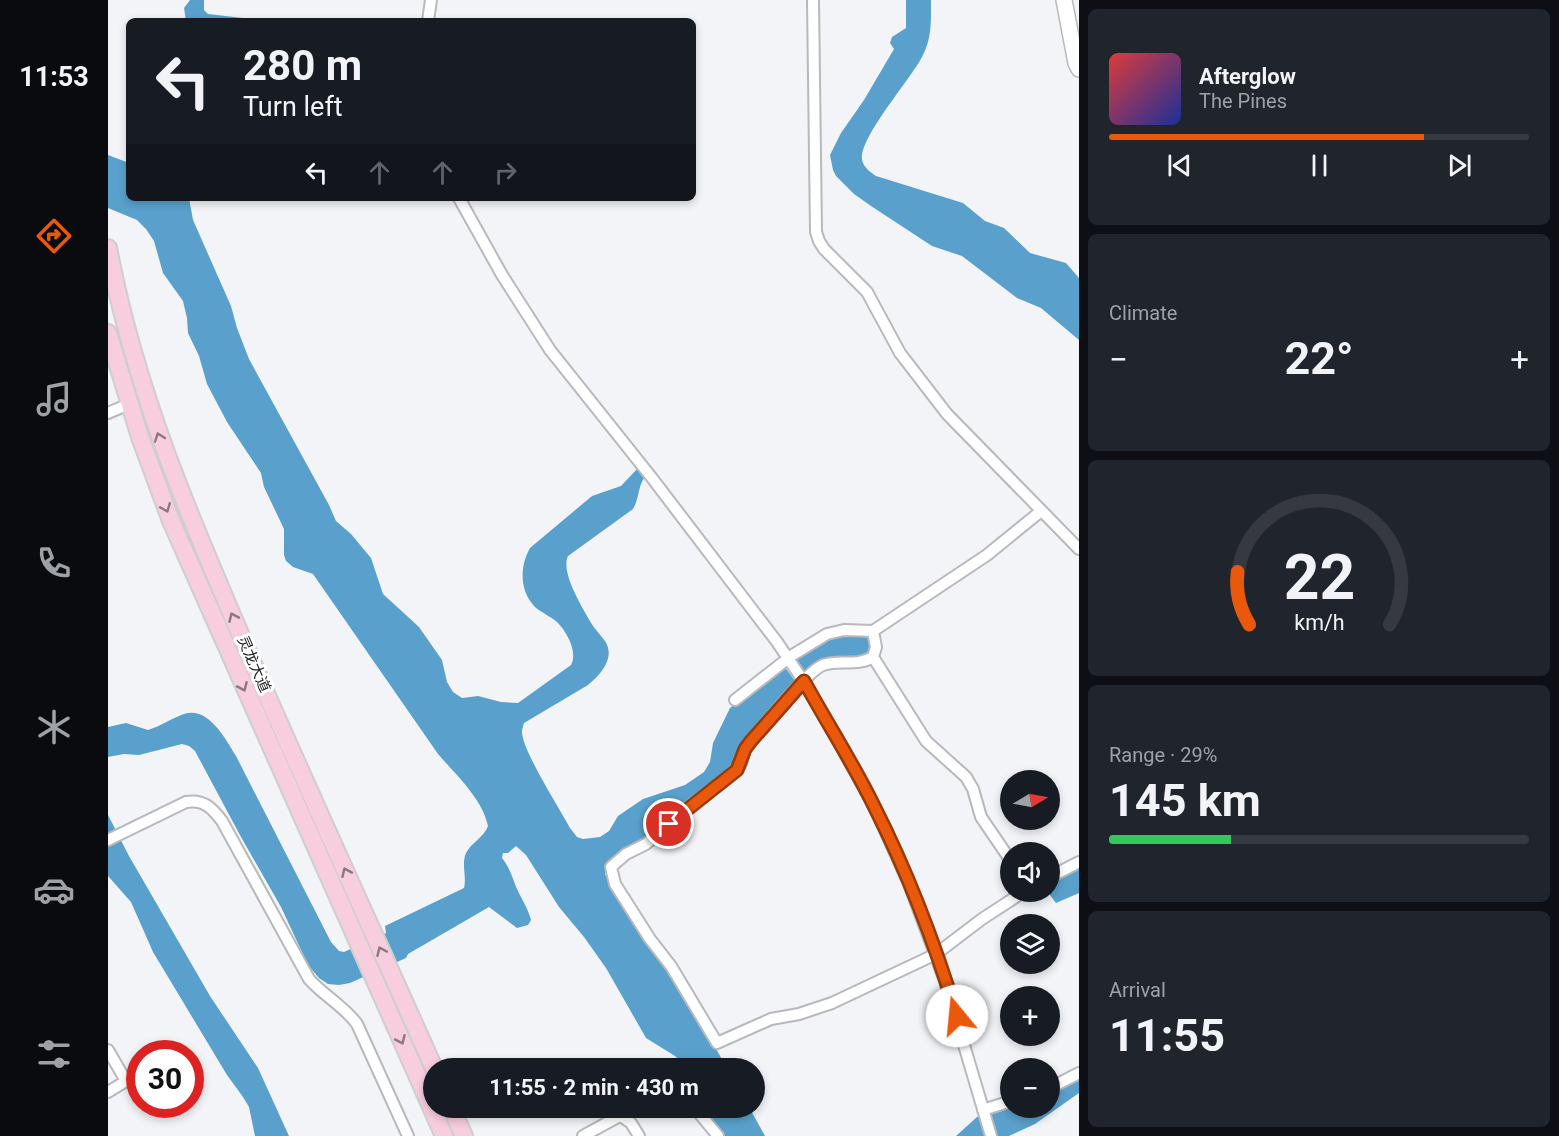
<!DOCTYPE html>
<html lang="en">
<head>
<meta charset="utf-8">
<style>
	:root { --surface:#171b24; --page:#20242c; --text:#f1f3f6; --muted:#9ea1a6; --line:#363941; --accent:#ea580c }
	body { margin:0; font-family:Roboto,"Noto Sans SC",sans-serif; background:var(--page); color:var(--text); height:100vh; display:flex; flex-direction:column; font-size:22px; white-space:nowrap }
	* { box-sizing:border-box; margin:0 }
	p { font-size:20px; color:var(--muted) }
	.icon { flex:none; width:33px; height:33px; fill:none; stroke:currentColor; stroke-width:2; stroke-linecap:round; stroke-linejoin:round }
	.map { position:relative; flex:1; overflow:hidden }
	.sheet { display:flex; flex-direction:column; gap:9px; padding:9px; background:#0d0f14; width:480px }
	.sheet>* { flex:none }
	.banner { position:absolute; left:18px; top:18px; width:570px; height:183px; border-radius:9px; box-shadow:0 3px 9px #0003; background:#171b24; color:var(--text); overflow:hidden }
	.needle { width:39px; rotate:80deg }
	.controls { position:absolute; left:892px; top:770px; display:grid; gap:12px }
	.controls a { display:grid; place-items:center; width:60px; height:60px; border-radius:50%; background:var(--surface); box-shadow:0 3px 9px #0003; font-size:30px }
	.speed { position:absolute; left:18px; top:1040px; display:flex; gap:12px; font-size:30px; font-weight:700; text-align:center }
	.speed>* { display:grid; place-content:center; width:78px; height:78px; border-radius:50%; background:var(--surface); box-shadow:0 3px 9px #0003; line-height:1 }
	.speed .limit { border:9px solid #d22; background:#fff; color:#111 }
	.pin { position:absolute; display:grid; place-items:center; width:51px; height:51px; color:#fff; margin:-26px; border:3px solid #fff; border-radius:50%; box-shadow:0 2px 6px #0007 }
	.me { position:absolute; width:66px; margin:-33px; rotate:343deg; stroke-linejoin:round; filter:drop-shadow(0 0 4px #0008) }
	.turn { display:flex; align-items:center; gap:21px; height:126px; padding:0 18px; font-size:27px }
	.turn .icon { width:78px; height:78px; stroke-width:2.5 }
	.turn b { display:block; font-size:42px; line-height:51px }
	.lanes { display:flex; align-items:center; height:57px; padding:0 18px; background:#0003; justify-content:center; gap:30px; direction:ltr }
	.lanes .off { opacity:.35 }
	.big { font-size:45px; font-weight:700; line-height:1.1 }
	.sheet .widget { flex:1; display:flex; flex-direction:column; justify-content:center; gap:9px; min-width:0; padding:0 21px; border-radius:9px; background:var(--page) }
	.sheet .dial { align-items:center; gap:0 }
	.dial svg { height:156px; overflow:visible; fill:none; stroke:var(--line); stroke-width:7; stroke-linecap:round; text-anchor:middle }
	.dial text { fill:var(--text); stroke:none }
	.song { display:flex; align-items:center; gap:18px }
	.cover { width:72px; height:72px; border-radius:9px; background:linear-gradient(135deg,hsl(0 70% 55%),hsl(230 70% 35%)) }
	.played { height:6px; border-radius:3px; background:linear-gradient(90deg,var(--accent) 75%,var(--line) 75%) }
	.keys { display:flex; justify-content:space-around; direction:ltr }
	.heat { display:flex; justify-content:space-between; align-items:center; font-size:33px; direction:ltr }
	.charge { height:9px; border-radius:4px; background:linear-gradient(90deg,#34c759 29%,var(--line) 0) }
	.trip { position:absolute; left:315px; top:1058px; width:342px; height:60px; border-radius:30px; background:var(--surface); box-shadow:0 3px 9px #0003; font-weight:700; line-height:60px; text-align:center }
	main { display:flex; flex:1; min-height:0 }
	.tabs { display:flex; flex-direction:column; width:108px; justify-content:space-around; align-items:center; background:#090b0e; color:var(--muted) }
	.tabs .icon { width:42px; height:42px }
	.tabs .on { color:var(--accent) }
	.tabs b { font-size:27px; color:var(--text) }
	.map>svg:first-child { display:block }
	.water { fill:#59a1cc }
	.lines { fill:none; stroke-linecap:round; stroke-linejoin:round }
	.street-casing { stroke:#b8b9bc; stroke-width:14 }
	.secondary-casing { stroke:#b8b9bc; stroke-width:18 }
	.primary-casing { stroke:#cececf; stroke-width:20 }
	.street { stroke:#fff; stroke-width:10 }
	.secondary { stroke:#fff; stroke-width:15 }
	.primary { stroke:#f8cddd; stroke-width:16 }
	.oneway { stroke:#8c7880 }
	.route-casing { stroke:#983908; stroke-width:15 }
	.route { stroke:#ea580c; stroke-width:10 }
	.labels { text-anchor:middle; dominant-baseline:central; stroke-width:6; stroke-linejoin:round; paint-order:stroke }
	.street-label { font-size:15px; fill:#212223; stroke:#fff }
</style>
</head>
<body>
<main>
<nav class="tabs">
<b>11:53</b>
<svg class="icon on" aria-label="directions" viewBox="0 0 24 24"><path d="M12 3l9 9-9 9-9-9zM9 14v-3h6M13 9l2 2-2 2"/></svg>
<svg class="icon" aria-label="music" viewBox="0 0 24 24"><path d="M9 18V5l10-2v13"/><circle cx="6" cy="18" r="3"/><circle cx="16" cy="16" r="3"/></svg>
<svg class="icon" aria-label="phone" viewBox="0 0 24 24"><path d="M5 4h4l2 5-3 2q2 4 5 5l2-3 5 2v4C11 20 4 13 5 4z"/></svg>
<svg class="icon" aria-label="climate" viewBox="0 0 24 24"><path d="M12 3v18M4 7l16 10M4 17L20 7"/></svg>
<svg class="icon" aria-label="car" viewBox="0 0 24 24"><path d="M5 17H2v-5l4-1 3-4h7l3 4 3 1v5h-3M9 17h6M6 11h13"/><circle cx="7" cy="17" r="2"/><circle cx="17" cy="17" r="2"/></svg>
<svg class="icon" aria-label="filters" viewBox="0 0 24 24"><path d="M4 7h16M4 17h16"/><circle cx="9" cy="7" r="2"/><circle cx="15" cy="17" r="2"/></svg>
</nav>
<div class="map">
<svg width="971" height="1136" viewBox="0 0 971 1136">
	<rect width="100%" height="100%" fill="#f2f4f7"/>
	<!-- water -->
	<path class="water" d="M82,0H96V10L100,14L161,21H78L76,8Z
		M798,0H823C823,19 824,38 815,55C804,78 752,136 754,159C755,167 762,172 768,176L855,203L877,221L896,228L922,253L958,263L971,278V340L933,308L909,298L854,256L824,246L763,206L746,194L728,176L725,170L722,155L733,133L756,100L786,49L782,43L784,37L798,28Z
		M0,155L21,163V198H81L85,220L123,306L129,328L141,359L221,505L228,521L243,534L263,558L275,594L311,627L334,660L339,682L345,692L354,698L370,696L393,702L410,703L463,665C470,652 459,632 449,622C442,616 432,612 426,606C411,589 412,566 422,548L484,496L513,486L530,468L536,478C530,487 531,499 525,509L460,556C452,573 476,610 485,626C489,631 493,636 497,641C508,658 492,675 480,685L416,723C415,727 414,728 414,732C414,750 452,809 462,828L469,837L475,839L492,837L501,831L510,816L535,799L577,785L596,772L602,762L605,743L622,708L676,666L687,681L634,742L631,755L624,771L500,866L497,874L538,939L563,970L619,1068H574L572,1061L567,1056L538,1038L498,968L476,937L451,907L418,855L408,846L400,853H395L394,858C402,868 404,877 409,889C414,900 420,908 423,920L420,925L409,928L381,907L300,954L298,958L242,983L231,985L220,984L211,978L200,965L173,907L133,837L87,751L81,746L74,744L31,755L16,754L0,757V727L18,723L40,730C53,726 64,718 76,714C100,706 117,738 128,756L223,942L231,951L236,952L278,933L277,926L356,888C359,876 353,865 358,853C363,843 376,837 380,826C374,798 348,775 330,754L205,574L185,567L178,561L176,555V529L156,487L153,473L119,422L99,384L91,356L80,333L79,318L75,301L55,273L46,241L38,229L29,220L0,208Z
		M755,634L761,639L763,649L752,658L697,674L685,660C715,640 718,636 755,634Z
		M0,815L21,856L102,996L150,1068L181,1136H147L141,1107L135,1097L119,1075L45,952L23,902L0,876Z
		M971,866V893L948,903L939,891H942V881Z
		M971,1074V1093L927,1124L901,1136H848L869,1117L903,1103V1107H942V1092Z
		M590,1107H641L657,1136H614Z"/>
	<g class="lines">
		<defs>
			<path id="street" d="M705,0L708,232L711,241L716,249L759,292L792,353L839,414L971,549
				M320,21L323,0
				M351,198L394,275L442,350L544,478L669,642L694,679L723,728L765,804L801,884L837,981L883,1136
				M0,413L21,404
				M765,631L768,647L765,657C749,667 731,659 715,665C699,671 656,726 643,741L637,749L633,764L621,777L578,809L538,844L518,854L503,867L507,884L542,939L563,966L609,1043L663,1019L691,1014L724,1003L828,954L874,919L917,891
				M765,657L818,741L858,777L865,789L873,817L903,861
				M627,700L683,656L719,634L736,630L765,631L879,555L933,511
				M0,840L78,802C96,799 104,808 114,821L201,979C216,996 236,1006 249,1024L300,1136
				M942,877L971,862
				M0,1050L18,1081L0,1092
				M942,1088L971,1073
				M586,1107L610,1136
				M875,1110L903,1101
				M513,1116L523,1123L531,1136
				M475,1136L528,1107"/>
			<path id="secondary" d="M956,0L968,63L971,69"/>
			<path id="primary" d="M0,248C29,399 86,527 146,666C205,801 266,934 326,1068
				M0,333L32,437L63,521L336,1136
				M343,1107L356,1136"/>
		</defs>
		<!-- street casing -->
		<use href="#street" class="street-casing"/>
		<!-- secondary casing -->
		<use href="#secondary" class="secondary-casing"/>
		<!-- primary casing -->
		<use href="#primary" class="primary-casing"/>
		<!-- street -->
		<use href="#street" class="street"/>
		<!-- secondary -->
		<use href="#secondary" class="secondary"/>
		<!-- primary -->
		<use href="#primary" class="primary"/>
	</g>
	<!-- one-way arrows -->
	<defs><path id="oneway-chevron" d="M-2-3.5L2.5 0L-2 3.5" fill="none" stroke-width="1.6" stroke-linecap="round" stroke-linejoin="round" transform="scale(1.5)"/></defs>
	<g class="oneway">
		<use href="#oneway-chevron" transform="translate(51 437) rotate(-110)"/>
		<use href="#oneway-chevron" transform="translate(58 508) rotate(68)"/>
		<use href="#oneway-chevron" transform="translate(125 617) rotate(-114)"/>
		<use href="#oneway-chevron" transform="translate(135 687) rotate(66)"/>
		<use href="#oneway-chevron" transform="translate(238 872) rotate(-114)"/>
		<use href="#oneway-chevron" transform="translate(273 951) rotate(-114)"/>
		<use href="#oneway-chevron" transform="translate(293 1040) rotate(66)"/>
	</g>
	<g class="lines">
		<defs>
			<path id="route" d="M561,824L629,770L637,749L643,741L696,681C719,723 745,763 766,806C800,873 827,944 849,1016"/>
		</defs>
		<!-- route casing -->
		<use href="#route" class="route-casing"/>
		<!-- route -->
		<use href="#route" class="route"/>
	</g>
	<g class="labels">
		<!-- street labels -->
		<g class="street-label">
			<text transform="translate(146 664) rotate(66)">灵龙大道</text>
		</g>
	</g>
</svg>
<div class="controls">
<a><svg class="needle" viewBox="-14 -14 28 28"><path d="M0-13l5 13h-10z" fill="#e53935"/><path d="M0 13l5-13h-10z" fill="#9ea1a6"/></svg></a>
<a><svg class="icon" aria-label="sound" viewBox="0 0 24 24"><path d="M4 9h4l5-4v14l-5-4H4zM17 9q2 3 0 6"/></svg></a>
<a><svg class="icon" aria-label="layers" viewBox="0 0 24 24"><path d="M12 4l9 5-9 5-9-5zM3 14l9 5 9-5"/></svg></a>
<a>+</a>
<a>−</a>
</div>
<div class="speed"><div class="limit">30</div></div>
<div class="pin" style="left:561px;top:824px;background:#d93025"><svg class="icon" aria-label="arrive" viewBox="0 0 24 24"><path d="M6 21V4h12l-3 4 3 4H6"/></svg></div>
<svg class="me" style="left:849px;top:1016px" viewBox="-20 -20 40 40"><circle r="19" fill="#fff"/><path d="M0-13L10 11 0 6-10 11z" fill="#ea580c"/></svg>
<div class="trip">11:55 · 2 min · 430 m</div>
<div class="banner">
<div class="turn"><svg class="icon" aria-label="left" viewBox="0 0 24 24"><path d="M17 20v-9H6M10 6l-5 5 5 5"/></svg><div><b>280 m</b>Turn left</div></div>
<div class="lanes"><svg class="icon" aria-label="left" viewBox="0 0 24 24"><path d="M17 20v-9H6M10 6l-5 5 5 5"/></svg><svg class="icon off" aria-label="ahead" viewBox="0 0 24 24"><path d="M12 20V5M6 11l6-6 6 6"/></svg><svg class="icon off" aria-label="ahead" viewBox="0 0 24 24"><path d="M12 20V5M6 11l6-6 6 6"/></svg><svg class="icon off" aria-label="right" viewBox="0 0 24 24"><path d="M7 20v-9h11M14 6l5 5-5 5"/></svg></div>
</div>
</div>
<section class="sheet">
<div class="widget">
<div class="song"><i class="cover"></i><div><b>Afterglow</b><p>The Pines</p></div></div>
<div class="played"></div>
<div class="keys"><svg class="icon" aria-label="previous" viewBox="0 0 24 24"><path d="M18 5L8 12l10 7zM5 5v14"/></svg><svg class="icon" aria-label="pause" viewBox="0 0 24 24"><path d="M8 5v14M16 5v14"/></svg><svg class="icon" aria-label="next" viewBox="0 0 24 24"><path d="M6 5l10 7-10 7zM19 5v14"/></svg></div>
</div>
<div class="widget"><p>Climate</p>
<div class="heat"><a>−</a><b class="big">22°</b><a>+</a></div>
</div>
<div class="widget dial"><svg viewBox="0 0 100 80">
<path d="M14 69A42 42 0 1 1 86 69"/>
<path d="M14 69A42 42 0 0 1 8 42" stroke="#ea580c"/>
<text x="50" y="56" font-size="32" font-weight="700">22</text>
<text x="50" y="72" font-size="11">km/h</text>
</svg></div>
<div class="widget"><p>Range · 29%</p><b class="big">145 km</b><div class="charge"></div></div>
<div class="widget"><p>Arrival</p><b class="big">11:55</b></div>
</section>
</main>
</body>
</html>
